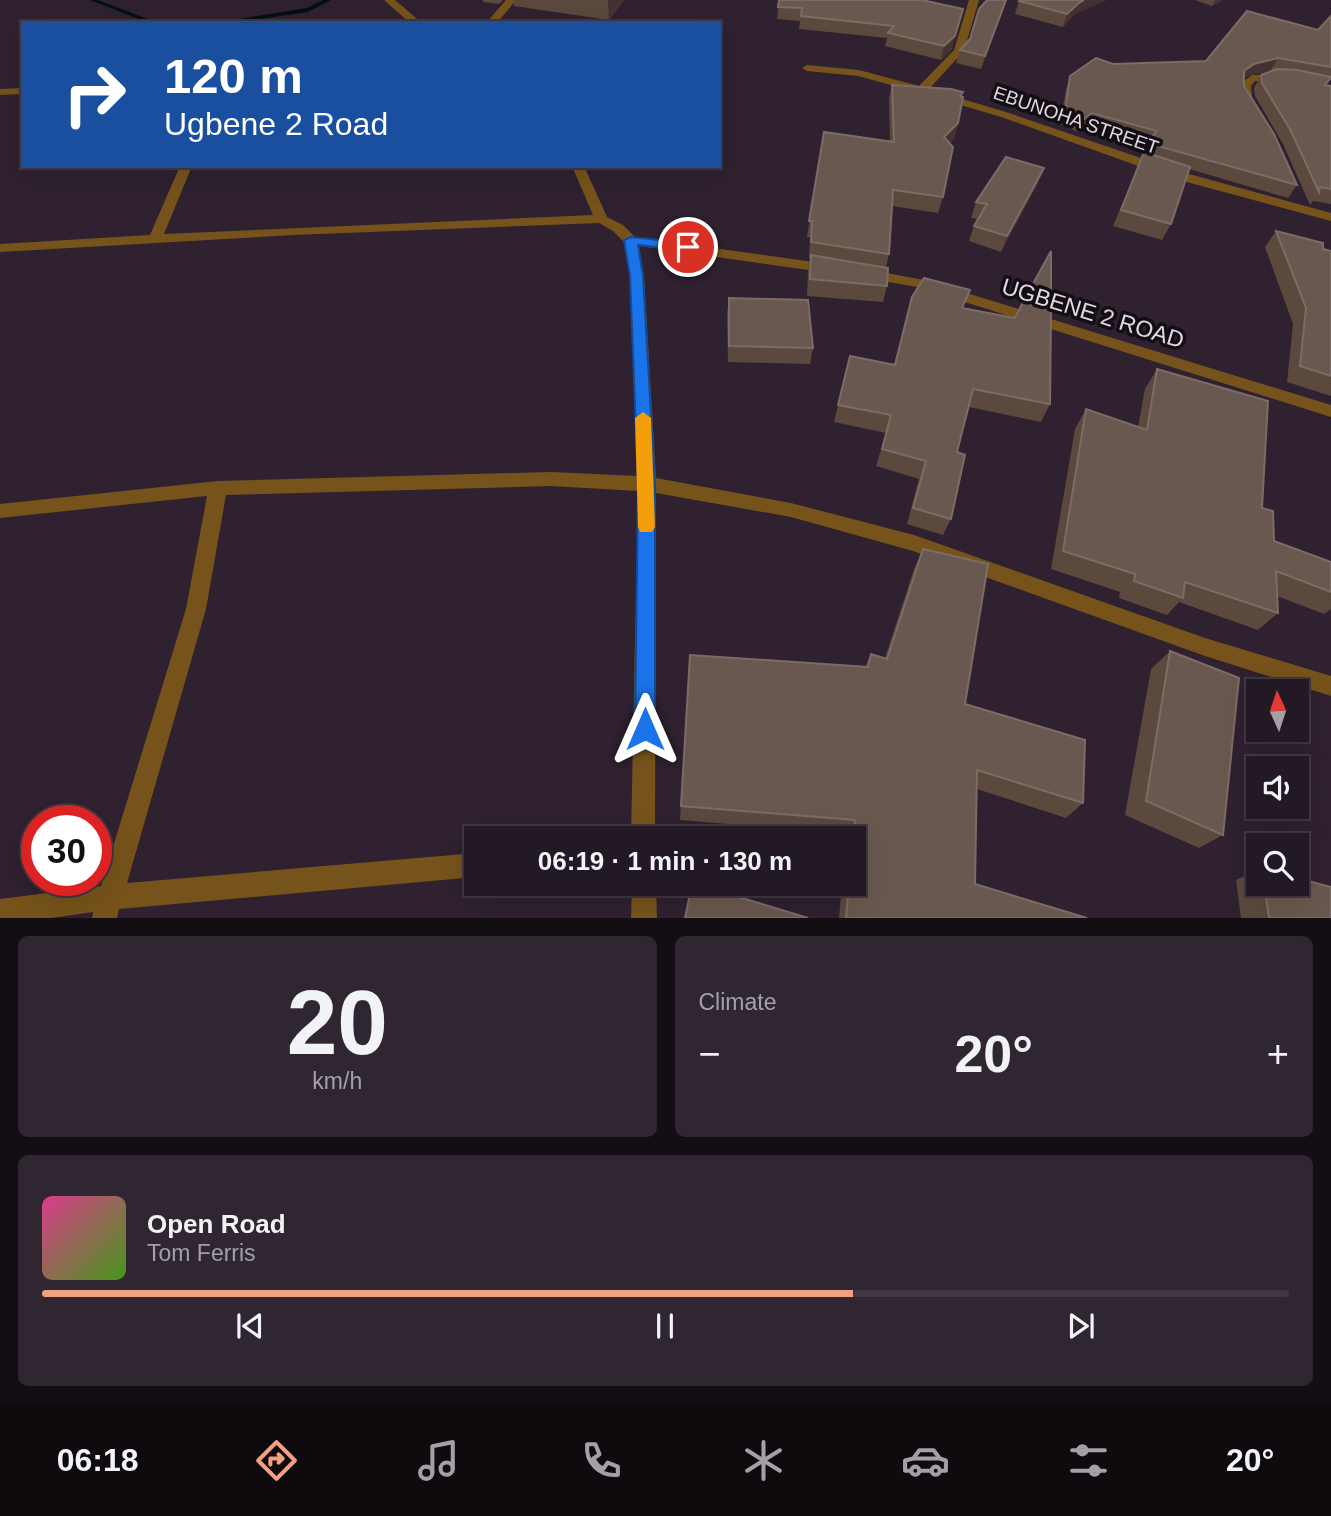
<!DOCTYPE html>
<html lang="en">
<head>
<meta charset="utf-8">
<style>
	:root { --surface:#231924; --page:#2f2631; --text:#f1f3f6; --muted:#a3a0a6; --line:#403841; --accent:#f39f82 }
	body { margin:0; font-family:Arial,sans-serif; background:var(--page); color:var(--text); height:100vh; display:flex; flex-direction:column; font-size:26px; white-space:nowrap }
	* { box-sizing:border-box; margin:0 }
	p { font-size:23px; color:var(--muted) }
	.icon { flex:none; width:38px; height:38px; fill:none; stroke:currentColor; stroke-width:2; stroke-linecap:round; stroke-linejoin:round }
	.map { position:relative; height:918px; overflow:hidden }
	.details { display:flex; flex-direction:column; gap:18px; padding:18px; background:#130e14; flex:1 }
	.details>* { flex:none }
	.guide { position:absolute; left:21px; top:21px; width:700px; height:147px; border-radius:0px; box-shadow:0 7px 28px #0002,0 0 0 2px var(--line); background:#1a4fa0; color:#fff; overflow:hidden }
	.needle { width:46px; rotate:357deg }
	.tools { position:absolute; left:1246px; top:679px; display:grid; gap:14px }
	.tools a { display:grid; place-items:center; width:63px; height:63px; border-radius:0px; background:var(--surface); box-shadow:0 7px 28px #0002,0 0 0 2px var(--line); font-size:35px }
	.speed { position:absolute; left:21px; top:805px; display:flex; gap:14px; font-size:35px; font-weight:700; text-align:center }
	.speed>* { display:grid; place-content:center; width:91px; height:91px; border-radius:50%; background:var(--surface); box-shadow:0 7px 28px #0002,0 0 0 2px var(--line); line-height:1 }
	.speed .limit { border:10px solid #d22; background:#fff; color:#111 }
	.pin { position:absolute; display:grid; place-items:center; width:60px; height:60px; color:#fff; margin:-30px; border:4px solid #fff; border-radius:50%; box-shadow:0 2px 7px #0007 }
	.me { position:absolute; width:77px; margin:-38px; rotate:0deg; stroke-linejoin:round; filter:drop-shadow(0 0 5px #0008) }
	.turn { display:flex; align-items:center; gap:24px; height:147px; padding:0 28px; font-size:32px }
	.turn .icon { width:91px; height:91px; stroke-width:2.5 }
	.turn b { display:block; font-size:49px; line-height:60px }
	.big { font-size:52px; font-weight:600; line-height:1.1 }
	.details .card { flex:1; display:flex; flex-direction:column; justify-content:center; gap:10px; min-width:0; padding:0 24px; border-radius:10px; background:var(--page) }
	.details .dial { align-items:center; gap:0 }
	.dial b { font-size:91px; line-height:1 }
	.song { display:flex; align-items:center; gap:21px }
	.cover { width:84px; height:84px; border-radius:10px; background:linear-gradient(135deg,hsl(330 70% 55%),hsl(100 70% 35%)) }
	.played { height:7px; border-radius:4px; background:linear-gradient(90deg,var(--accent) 65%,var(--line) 65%) }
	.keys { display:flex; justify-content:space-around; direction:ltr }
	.heat { display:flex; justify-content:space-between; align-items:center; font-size:38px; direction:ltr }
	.details .tiles { flex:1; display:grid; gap:18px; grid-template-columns:1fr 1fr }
	.card:last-child { grid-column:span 2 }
	.trip { position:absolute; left:464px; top:826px; width:402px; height:70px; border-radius:0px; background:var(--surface); box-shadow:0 7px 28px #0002,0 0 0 2px var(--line); font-weight:600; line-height:70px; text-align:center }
	.tabs { display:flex; height:112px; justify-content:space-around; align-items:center; background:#0e0a0e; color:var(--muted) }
	.tabs .icon { width:49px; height:49px }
	.tabs .current { color:var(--accent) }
	.tabs b { font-size:32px; color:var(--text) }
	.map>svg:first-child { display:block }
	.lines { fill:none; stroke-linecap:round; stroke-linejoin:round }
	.stream { fill:#020f15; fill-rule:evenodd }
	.street { fill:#76531b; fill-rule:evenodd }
	.wall { fill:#5b493d }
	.shaded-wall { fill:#433231 }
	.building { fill:#69584f; stroke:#7c6c66; stroke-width:2 }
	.route { fill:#1a73e8; stroke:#114b97; stroke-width:2 }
	.slow { fill:#f59e0b }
	.labels { text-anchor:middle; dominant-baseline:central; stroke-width:7; stroke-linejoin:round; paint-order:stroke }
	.far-street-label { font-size:19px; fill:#e0d7e1; stroke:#130d14 }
	.street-label { font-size:23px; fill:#e0d7e1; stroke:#130d14 }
</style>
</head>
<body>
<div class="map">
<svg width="1331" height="918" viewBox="0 0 1331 918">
	<rect width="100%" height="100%" fill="#2f2130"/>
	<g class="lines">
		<!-- stream -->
		<path class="stream" d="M90,0H98L158,23H149Z
			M323,0H331L308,12L232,23H214L307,8Z"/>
		<!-- street -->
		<path class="street" d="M384,0H395L422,23H410Z
			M506,0H516L497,23H486Z
			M969,0H979L964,51L929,89L1009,113L1182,172L1331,213V221L1172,178L1001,117L917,92L858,76L807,71L802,68L807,65L859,70L919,86L954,50Z
			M1252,75H1283L1289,78L1283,81H1255L1251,86L1252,97L1259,109L1253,112L1249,111L1240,97L1239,85Z
			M23,88V94L0,95V89Z
			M180,166H192L164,234L593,215L572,166H584L607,217L623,225L635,237L835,265L837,268L830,273L639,246L644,276L656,478L791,503L914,535L1205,638L1331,676V696L1205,656L913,551L791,517L656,493L655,838H631L638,491L551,486L226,495L206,609L127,883L476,853V877L119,909L117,918H92L93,912L51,918H0V899L101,886L186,609L207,496L0,518V504L218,481L551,472L638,476L630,276L624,242L613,231L599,223L293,235L0,252V244L150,235Z
			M865,269L924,280L1331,405V417L917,287L860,277L858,274L860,271Z
			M632,884H656L657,918H631Z"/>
	</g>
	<!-- wall -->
	<path class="wall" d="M483,0H503L499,4L483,2Z
		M513,0H624L609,20L514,6Z
		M779,0H922L952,49L941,60L885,46L887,38L799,29L800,21L777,19Z
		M1007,0L981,69L956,63L960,50Z
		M1195,0H1222L1212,6Z
		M1019,1L1075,14L1063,27L1015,14Z
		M1331,16V80H1329L1326,85L1331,86V204L1313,201L1310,205L1283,144L1255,96L1254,88L1261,75L1274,70H1271L1248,76L1244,78V86L1297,185L1288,198L1189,169L1171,224L1162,240L1113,226L1148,143L1087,125L1078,132L1060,124L1066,89L1070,76L1113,64L1206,61L1318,30Z
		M892,85L962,97L958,123L954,139L949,143L943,197L938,213L892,206L889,254L886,267L887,286L883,302L807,296L808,271L810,258H809L810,237H807L824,132L890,141L889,99Z
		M1038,183L1001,252L969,241L974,226L978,219L971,218L976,202Z
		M1276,231L1323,249L1331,251V396L1287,382L1293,324L1265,247Z
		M1029,291L1051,297L1045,309L1050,404L1041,422L969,407L957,452L951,519L943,535L907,524L919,479L876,466L886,433L834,422L850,356L894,365L912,297L963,308L1015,318L1024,303Z
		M729,298L813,348L810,364L728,362L727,314Z
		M1157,369L1262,508L1274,541L1331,562V609L1324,614L1277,596L1278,613L1258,630L1179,602L1167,615L1119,598L1120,592L1051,569L1075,429L1086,409L1138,427L1145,389Z
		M923,549L965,704L1083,803L1066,818L977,789L975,884L1087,918H839L842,884H854V838H847V834L680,820L690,655L865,667L871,654L885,658L914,569Z
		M1170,651L1223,835L1199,848L1125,815L1151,669Z
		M1258,870V884H1297L1331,918H1241L1236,880Z"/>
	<!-- shaded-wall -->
	<path class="shaded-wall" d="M608,0H624L609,20Z
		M1006,0H1007L981,69L985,56Z
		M1084,0H1107L1075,14L1063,27L1067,14L1080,2Z
		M1215,0H1222L1212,6Z
		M963,9L952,49L941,60L944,46Z
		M1278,58L1271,70L1248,76L1237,83L1244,71L1254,64Z
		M1092,113L1087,125L1078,132L1083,120Z
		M958,123L954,139L940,153L944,137Z
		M1044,168L1038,183L1001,252L1007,236Z"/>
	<!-- building -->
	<path class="building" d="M779,0H922L963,9L955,36L944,46L888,33L894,26L801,16L802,8L778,7Z
		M987,0H1006L985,56L960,50L970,39L979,9Z
		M1020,0H1084L1080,2L1067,14L1019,1Z
		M1247,11L1318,30L1331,16V67L1278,58L1254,64L1244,71V86L1274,134L1297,185L1147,143L1157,131L1092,113L1083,120L1065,112L1070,76L1096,58L1113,64L1206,61Z
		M1277,69L1297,70L1331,77L1325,85L1331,86V189L1320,187L1319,192L1291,131L1262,83L1261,75Z
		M892,85L951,89L963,92L960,96L963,97L958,123L944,137L953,147L943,197L893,190L889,254L811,242L812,221H809L824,132L894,142Z
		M1144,152L1190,167L1171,224L1121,210Z
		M1006,157L1044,168L1007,236L974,226L987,204L976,202Z
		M1276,231L1323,243V249L1331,251V376L1300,366L1306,308Z
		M1051,251V297L1029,291Z
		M811,255L888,268L887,286L810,279Z
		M924,278L970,290L962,308L1015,318L1023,302L1051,311L1050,404L973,389L957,452L965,455L951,519L913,508L926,461L882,449L891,415L838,405L850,356L895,365L912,297Z
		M729,298L808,300L813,348L729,346Z
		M1157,369L1268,401L1262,508L1273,511L1274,541L1331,562V592L1276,571L1278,613L1185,582L1183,598L1134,581L1135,574L1063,551L1086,409L1147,430Z
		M923,549L988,564L965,704L1085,740L1083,803L977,770L975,884L1087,918H846L849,884H854V838L855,820L681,806L690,655L868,667L871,654L887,659Z
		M1170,651L1239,678L1223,835L1146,801Z
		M1297,878L1331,887V918H1269L1264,884H1297Z
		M692,884H696L808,918H685Z"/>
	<!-- route -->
	<path class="route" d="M631,237L688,243L695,247L688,251L638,245L643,276L655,484V729L652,736L645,739L637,736L635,729L638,484L630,276L624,240Z"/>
	<!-- slow -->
	<path class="slow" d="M643,412L651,418L655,527L652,532H640L638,527L635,418Z"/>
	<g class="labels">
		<!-- far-street labels -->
		<g class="far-street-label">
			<text transform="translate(1076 120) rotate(19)">EBUNOHA STREET</text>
		</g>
		<!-- street labels -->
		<g class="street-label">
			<text transform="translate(1093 313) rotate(17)">UGBENE 2 ROAD</text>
		</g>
	</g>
</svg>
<div class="tools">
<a><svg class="needle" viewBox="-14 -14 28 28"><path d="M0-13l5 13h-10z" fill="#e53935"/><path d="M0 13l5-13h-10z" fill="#a3a0a6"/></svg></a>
<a><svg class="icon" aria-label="sound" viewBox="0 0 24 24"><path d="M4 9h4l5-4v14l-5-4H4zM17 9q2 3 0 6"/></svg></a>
<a><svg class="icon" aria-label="search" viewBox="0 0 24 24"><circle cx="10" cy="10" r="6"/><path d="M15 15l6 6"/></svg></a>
</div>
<div class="speed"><div class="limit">30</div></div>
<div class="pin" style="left:688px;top:247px;background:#d93025"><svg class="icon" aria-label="arrive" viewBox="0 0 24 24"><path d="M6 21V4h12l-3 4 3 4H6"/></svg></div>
<svg class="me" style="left:645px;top:729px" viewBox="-20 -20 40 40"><path d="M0-17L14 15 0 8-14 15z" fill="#1a73e8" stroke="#fff" stroke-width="4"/></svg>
<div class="trip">06:19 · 1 min · 130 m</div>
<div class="guide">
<div class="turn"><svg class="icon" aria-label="right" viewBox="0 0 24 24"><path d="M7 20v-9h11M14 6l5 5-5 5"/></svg><div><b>120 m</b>Ugbene 2 Road</div></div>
</div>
</div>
<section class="details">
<div class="tiles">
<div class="card dial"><b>20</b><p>km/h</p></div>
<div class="card"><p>Climate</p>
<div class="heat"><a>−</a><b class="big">20°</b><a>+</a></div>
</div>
<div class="card">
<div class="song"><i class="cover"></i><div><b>Open Road</b><p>Tom Ferris</p></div></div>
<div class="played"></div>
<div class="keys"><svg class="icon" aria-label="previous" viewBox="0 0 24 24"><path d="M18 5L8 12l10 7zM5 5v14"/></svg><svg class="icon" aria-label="pause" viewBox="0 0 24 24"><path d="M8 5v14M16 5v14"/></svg><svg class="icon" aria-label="next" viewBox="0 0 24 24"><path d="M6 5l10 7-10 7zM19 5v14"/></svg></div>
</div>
</div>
</section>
<nav class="tabs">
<b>06:18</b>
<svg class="icon current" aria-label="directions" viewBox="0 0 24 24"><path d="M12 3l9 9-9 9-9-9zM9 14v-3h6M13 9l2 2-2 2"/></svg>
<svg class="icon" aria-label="music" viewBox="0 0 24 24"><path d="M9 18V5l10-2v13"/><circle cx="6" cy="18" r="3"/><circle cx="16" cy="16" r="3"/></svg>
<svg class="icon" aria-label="phone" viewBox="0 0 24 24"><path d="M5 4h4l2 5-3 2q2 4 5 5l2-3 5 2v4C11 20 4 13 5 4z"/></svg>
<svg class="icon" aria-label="climate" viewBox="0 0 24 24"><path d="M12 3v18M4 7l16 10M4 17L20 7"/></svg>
<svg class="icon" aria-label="car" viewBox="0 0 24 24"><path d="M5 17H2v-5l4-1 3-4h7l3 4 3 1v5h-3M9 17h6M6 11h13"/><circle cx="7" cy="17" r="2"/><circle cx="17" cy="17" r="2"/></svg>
<svg class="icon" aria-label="filters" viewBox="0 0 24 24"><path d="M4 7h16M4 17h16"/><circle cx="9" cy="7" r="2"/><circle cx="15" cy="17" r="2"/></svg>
<b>20°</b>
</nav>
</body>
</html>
